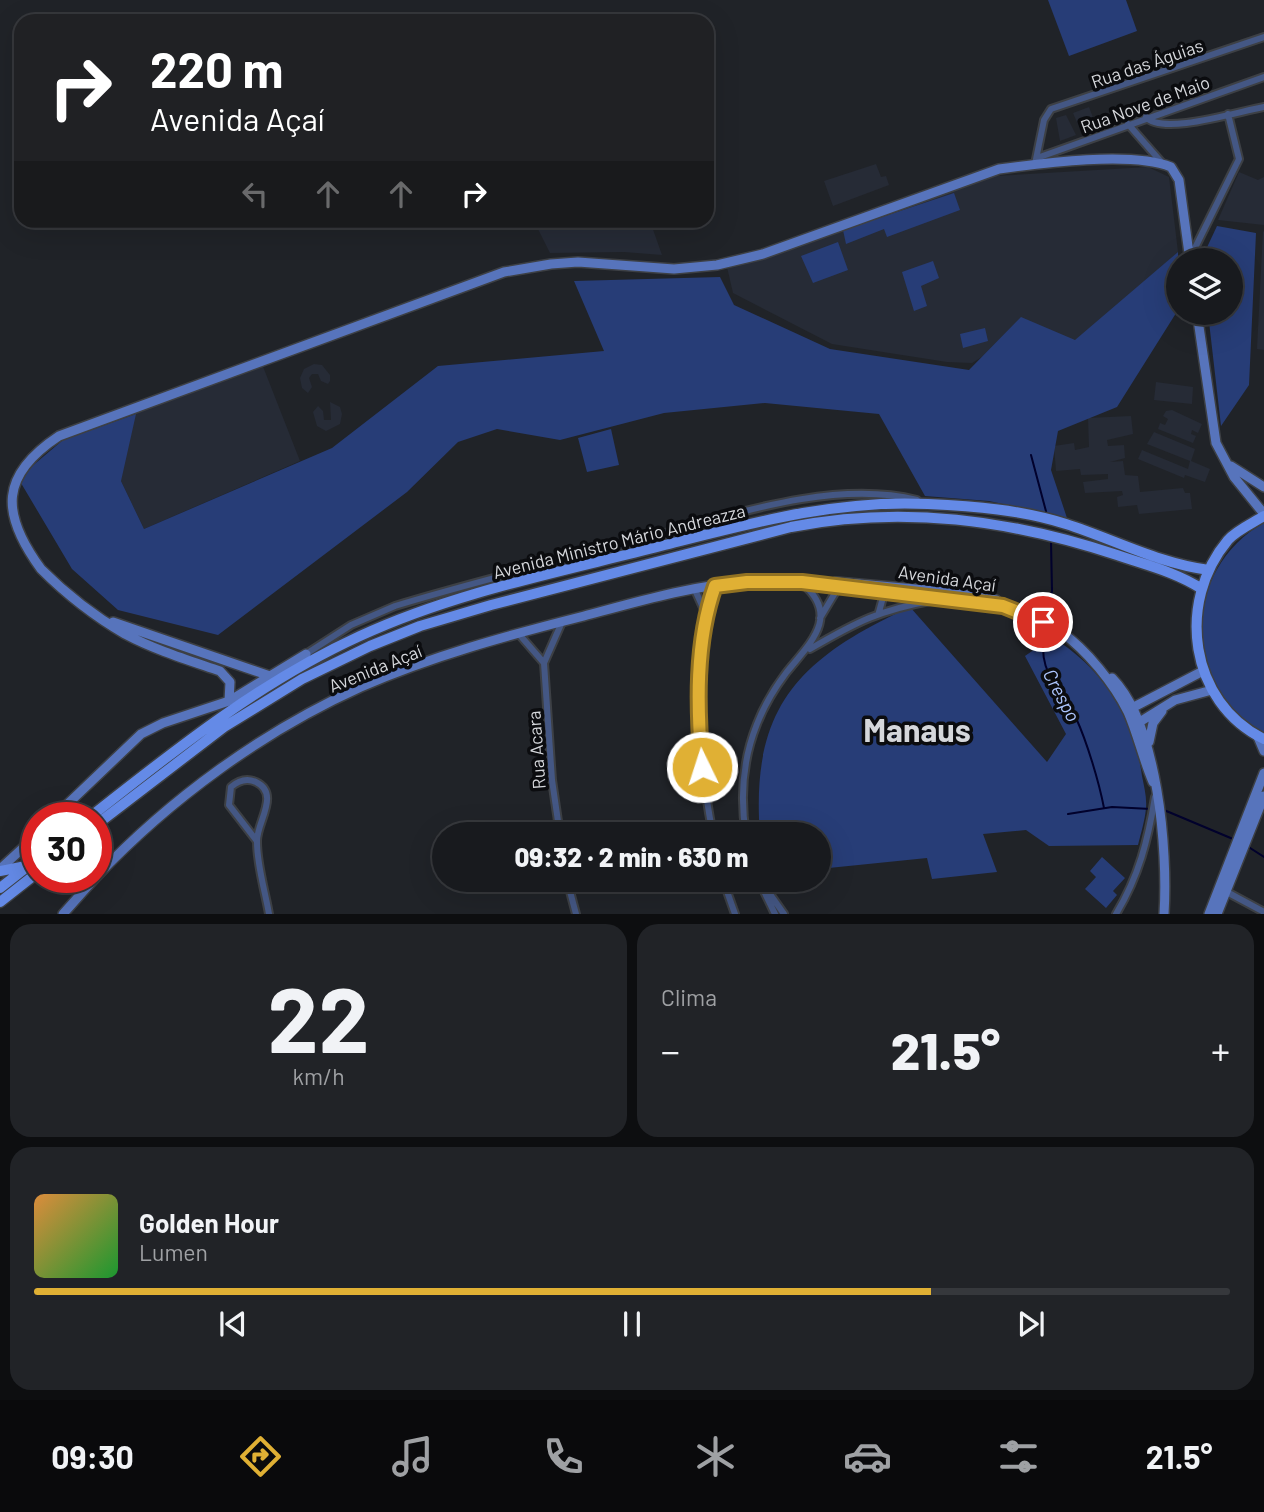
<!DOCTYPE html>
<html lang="pt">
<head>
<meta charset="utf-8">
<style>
	:root { --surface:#181a1e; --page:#212327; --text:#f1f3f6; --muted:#9fa1a4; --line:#36383c; --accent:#e0b034 }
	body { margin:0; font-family:Barlow,sans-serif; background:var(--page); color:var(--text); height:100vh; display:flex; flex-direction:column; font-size:26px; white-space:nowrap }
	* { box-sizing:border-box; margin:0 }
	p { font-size:23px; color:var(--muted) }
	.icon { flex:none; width:38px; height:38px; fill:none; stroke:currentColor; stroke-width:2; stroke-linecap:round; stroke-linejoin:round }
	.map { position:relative; height:914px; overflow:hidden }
	.sheet { display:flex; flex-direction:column; gap:10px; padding:10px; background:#0d0e10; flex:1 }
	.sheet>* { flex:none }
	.top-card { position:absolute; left:14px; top:14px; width:700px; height:214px; border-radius:21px; box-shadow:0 7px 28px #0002,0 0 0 2px var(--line); background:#202124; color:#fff; overflow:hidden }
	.tools { position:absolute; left:1166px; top:248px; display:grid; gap:14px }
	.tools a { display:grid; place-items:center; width:77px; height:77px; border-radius:50%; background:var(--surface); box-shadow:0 7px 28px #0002,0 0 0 2px var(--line); font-size:35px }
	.speed { position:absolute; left:21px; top:802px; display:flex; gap:14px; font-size:35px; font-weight:700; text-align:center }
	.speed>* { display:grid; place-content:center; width:91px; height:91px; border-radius:50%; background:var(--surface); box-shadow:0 7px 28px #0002,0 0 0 2px var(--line); line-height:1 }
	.speed .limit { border:10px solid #d22; background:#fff; color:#111 }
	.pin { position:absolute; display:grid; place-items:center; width:60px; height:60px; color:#fff; margin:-30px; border:4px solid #fff; border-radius:50%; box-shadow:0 2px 7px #0007 }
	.me { position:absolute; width:77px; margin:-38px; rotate:356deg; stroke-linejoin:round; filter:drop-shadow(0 0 5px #0008) }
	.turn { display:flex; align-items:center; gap:24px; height:147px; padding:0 21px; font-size:32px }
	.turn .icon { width:91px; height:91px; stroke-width:2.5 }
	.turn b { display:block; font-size:49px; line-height:60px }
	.lanes { display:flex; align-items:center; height:66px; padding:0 21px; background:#0003; justify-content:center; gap:35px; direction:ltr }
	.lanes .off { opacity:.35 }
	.big { font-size:52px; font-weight:800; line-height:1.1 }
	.sheet .card { flex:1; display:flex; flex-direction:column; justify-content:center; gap:10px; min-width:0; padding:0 24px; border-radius:21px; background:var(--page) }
	.sheet .dial { align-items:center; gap:0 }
	.dial b { font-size:91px; line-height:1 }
	.song { display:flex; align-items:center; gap:21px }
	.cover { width:84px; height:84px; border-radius:10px; background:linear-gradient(135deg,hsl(30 70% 55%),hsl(130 70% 35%)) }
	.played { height:7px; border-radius:4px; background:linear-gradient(90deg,var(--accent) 75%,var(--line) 75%) }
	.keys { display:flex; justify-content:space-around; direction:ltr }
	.heat { display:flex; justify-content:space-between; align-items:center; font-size:38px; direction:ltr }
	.sheet .tiles { flex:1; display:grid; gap:10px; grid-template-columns:1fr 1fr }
	.card:last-child { grid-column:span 2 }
	.trip { position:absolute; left:432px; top:822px; width:399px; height:70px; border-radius:35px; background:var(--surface); box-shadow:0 7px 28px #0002,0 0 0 2px var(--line); font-weight:800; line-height:70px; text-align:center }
	.tabs { display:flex; height:112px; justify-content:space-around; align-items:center; background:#0a0a0c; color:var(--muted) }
	.tabs .icon { width:49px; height:49px }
	.tabs .on { color:var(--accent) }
	.tabs b { font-size:32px; color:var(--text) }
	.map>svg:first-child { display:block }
	.built { fill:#262b36 }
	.green { fill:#273d77 }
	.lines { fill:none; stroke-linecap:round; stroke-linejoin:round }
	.stream { stroke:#01012c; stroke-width:2 }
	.street-casing { stroke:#3d4045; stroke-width:10 }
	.secondary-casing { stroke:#3d4045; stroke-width:12 }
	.primary-casing { stroke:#3d4045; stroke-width:13 }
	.street { stroke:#445784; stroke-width:6 }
	.secondary { stroke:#5774bc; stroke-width:9 }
	.primary { stroke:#648ae7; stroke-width:10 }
	.route-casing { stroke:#927222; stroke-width:18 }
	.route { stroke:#e0b034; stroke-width:12 }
	.labels { text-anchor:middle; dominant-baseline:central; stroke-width:7; stroke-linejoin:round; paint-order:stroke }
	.street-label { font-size:18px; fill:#d5d7db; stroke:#0b0c0f }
	.water-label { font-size:19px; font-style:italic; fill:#acc5fd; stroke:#0b0c0f }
	.town-label { font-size:32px; font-weight:bold; fill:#d5d7db; stroke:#0b0c0f }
</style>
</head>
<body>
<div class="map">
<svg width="1264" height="914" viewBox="0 0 1264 914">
	<rect width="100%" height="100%" fill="#202328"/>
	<!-- built -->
	<path class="built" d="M1089,107L1097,128L1082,134L1073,113Z
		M1066,115L1076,135L1060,141L1056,118Z
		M876,164L881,177L886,176L889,185L833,206L824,181Z
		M1148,167L1169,177L1178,252L1033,385L993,350L972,363L947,362L832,344L733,293L727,267L749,262L995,176Z
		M1239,172L1258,180L1264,177V225L1218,220Z
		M534,221H650L662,255L624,252L550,253Z
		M1263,231L1264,232V350L1257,349Z
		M262,364L300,461L144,529L121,481L101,422Z
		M314,364L322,365L330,375V381L328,384L321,381L318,374H312L309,378L312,387L308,393L302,388L300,378L304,369Z
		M1156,382L1193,387L1192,404L1154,400Z
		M330,402L340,407L342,414L340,424L326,431L317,426L313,412L318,406L323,411L324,420H331Z
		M1172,410L1202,424L1198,433L1192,430L1191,434L1196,436L1193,443L1158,429L1160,423L1165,425L1168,419L1163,416L1166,411Z
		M1131,416L1133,434L1107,440L1108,446L1124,445L1125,458L1110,462L1123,461L1125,475L1138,476L1140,492L1183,488L1185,493H1190L1192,509L1139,514L1137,505L1118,507L1117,497L1123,495L1122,491L1085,493L1083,482L1108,479V474L1081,475L1080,469L1056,471L1054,446L1074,443L1075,450L1089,447L1088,418Z
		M1154,432L1195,449L1191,461L1210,469L1205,482L1185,475L1184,478L1138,459L1142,450L1188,469L1190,461L1147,444Z"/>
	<!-- green -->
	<path class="green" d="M1048,0H1126L1137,31L1069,56Z
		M954,193L960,210L887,237L884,229L846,244L843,230Z
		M1217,226L1256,233L1249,385L1221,426L1208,313H1230V261L1202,258Z
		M838,242L848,270L813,283L801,256Z
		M1178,252V310L1117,407L1058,431L1051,470L1067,518L989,501L925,496L879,414L765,403L664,413L560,440L497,429L458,442L407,492L218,635L118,610L72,569L18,478L63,440L136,414L121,481L144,529L332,448L438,366L604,351L574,281L720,277L734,305L830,349L969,370L1021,317L1075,340Z
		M933,261L939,278L921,286L927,306L914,311L902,272Z
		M985,328L988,341L963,348L960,334Z
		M611,429L619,465L587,472L578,438Z
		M1264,523V735C1249,725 1234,715 1223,700C1181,642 1201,557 1264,523Z
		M910,607L1047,762L1066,734L1025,656L1052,637C1103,669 1134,716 1142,776C1144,786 1147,798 1146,808C1145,820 1141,833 1138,845L1049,846L1026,830L983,834L997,872L932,879L927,858L819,869V835H760C750,706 800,658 910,607Z
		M1102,857L1125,878L1113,891L1117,895L1106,908L1085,889L1096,877L1090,871Z"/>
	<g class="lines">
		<!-- stream -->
		<path class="stream" d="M1031,455L1047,515
			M1047,619L1052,591L1051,541
			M1045,628C1036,676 1059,682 1076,718C1087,742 1099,782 1104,808
			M1164,810L1233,839
			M1068,814L1112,807L1151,809
			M1247,846L1264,857"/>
		<defs>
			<path id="street" d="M1146,117C1162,136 1240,111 1264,107
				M1128,124L1163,164
				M1037,158L1264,77
				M1035,164L1044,120L1051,109L1264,37
				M1190,258L1239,159L1228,114
				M695,590L705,612
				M879,612L885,590
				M820,618L838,588
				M518,633L544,663
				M810,649C858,621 880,610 935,600
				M306,654L351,625L395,606C474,582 555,562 636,541C721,519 829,478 917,500
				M560,835L552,780L544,663L562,622
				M713,835C698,756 687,663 715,586
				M746,835C740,798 743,759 757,724C764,706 774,689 786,673C809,644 841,617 803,584
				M256,840L229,805L231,787C238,781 247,778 256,782C281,794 256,823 257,842C257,865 265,891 269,914
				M567,880L576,914
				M723,880L735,914
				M760,880L784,914
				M761,885L775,914
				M1225,891L1264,912
				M1116,914C1139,876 1148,840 1155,797"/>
			<path id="secondary" d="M1197,313L1216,443L1234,477L1264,514
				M1231,466L1264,487
				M836,582L949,592L996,600
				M113,622L270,676
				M1112,678C1158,725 1168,850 1164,914
				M229,701L230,682L220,671C188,660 155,650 125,634C94,616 66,594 41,569C0,513 0,475 59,436L504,272L551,264L578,262L674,269L717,265L763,254L999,169C1043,163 1132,151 1171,167L1179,180L1190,261
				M1130,709L1203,671
				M1138,723L1175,700L1212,690
				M1258,737L1264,751
				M1149,742L1153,723L1162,711
				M54,817L141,734L163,723L229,701L306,654
				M0,869L37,835
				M96,877C170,799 263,731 361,687C432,656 509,635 584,616C636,602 693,585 747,582C795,580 841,590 888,594C946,599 1012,598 1061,632C1087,650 1114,684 1128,712C1138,735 1143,759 1153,782
				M63,914L96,877
				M1209,914L1264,773
				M1217,914L1264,796"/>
			<path id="primary" d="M1264,516C1253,523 1237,530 1228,540C1176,602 1189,702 1264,739
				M90,817C175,750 261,681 360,636C455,592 560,572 661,546C748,524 837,499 928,504C973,506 1023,510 1066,524C1113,539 1160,564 1209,570
				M96,825L224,727L302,679L370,646L420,626L491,605L791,527C903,505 1011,520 1117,555C1146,565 1176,572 1202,589
				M0,871L26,866
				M0,888L37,859
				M0,902L37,873"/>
		</defs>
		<!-- street casing -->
		<use href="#street" class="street-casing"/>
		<!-- secondary casing -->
		<use href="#secondary" class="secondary-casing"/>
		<!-- primary casing -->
		<use href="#primary" class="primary-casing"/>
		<!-- street -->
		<use href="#street" class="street"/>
		<!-- secondary -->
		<use href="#secondary" class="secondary"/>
		<!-- primary -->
		<use href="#primary" class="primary"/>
	</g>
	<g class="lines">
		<defs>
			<path id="route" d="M702,767C697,708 695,642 715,586L747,582H802L1003,606L1043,622"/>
		</defs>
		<!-- route casing -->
		<use href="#route" class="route-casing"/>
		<!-- route -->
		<use href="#route" class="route"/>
	</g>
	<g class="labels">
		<!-- street labels -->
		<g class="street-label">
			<text transform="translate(1147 63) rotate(-19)">Rua das Águias</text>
			<text transform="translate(1145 104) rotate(-20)">Rua Nove de Maio</text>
			<text transform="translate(619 541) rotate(-14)">Avenida Ministro Mário Andreazza</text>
			<text transform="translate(947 578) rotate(8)">Avenida Açaí</text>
			<text transform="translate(375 668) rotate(-22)">Avenida Açaí</text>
			<text transform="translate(536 750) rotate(-94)">Rua Acara</text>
		</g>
		<!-- water labels -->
		<g class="water-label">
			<text transform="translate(1062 695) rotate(62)">Crespo</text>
		</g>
		<!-- town labels -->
		<g class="town-label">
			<text x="917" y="729">Manaus</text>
		</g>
	</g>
</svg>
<div class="tools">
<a><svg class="icon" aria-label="layers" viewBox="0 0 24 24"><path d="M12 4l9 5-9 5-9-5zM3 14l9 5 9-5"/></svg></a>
</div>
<div class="speed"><div class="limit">30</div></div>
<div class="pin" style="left:1043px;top:622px;background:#d93025"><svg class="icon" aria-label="arrive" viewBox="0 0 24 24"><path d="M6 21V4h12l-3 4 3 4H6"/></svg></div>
<svg class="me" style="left:702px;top:767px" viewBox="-20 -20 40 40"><circle r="17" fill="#e0b034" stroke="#fff" stroke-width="3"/><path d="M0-11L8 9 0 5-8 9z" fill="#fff"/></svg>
<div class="trip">09:32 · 2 min · 630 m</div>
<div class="top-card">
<div class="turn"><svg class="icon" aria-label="right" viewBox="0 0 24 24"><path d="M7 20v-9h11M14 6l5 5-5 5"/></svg><div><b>220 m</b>Avenida Açaí</div></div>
<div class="lanes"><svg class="icon off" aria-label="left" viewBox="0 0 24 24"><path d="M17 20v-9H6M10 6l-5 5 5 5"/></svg><svg class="icon off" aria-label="ahead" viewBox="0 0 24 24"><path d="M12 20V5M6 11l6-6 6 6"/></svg><svg class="icon off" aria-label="ahead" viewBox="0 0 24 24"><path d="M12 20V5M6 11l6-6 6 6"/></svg><svg class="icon" aria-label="right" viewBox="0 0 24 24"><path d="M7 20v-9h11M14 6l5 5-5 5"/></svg></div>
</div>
</div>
<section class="sheet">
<div class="tiles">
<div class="card dial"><b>22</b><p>km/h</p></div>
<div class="card"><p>Clima</p>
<div class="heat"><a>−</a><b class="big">21.5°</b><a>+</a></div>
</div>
<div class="card">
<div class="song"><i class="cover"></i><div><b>Golden Hour</b><p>Lumen</p></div></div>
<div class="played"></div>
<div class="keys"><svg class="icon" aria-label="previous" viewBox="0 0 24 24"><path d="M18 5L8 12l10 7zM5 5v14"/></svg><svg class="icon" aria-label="pause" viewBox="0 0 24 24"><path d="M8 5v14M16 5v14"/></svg><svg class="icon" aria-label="next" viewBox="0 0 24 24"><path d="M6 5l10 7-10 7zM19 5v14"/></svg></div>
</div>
</div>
</section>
<nav class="tabs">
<b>09:30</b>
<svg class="icon on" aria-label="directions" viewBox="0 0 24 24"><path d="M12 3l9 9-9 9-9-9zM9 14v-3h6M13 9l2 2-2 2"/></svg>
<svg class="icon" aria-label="music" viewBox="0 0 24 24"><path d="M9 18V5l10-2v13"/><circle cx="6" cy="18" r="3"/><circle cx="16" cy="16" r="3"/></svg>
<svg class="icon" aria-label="phone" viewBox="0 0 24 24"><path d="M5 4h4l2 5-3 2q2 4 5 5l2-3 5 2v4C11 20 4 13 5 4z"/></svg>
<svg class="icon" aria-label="climate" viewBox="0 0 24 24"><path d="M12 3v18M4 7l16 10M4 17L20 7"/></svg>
<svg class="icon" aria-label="car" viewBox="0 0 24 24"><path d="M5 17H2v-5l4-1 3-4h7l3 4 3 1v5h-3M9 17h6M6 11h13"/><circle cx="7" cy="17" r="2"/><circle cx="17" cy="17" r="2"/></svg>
<svg class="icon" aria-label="filters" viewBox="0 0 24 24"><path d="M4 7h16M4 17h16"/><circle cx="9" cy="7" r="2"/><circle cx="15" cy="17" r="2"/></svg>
<b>21.5°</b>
</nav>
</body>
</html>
